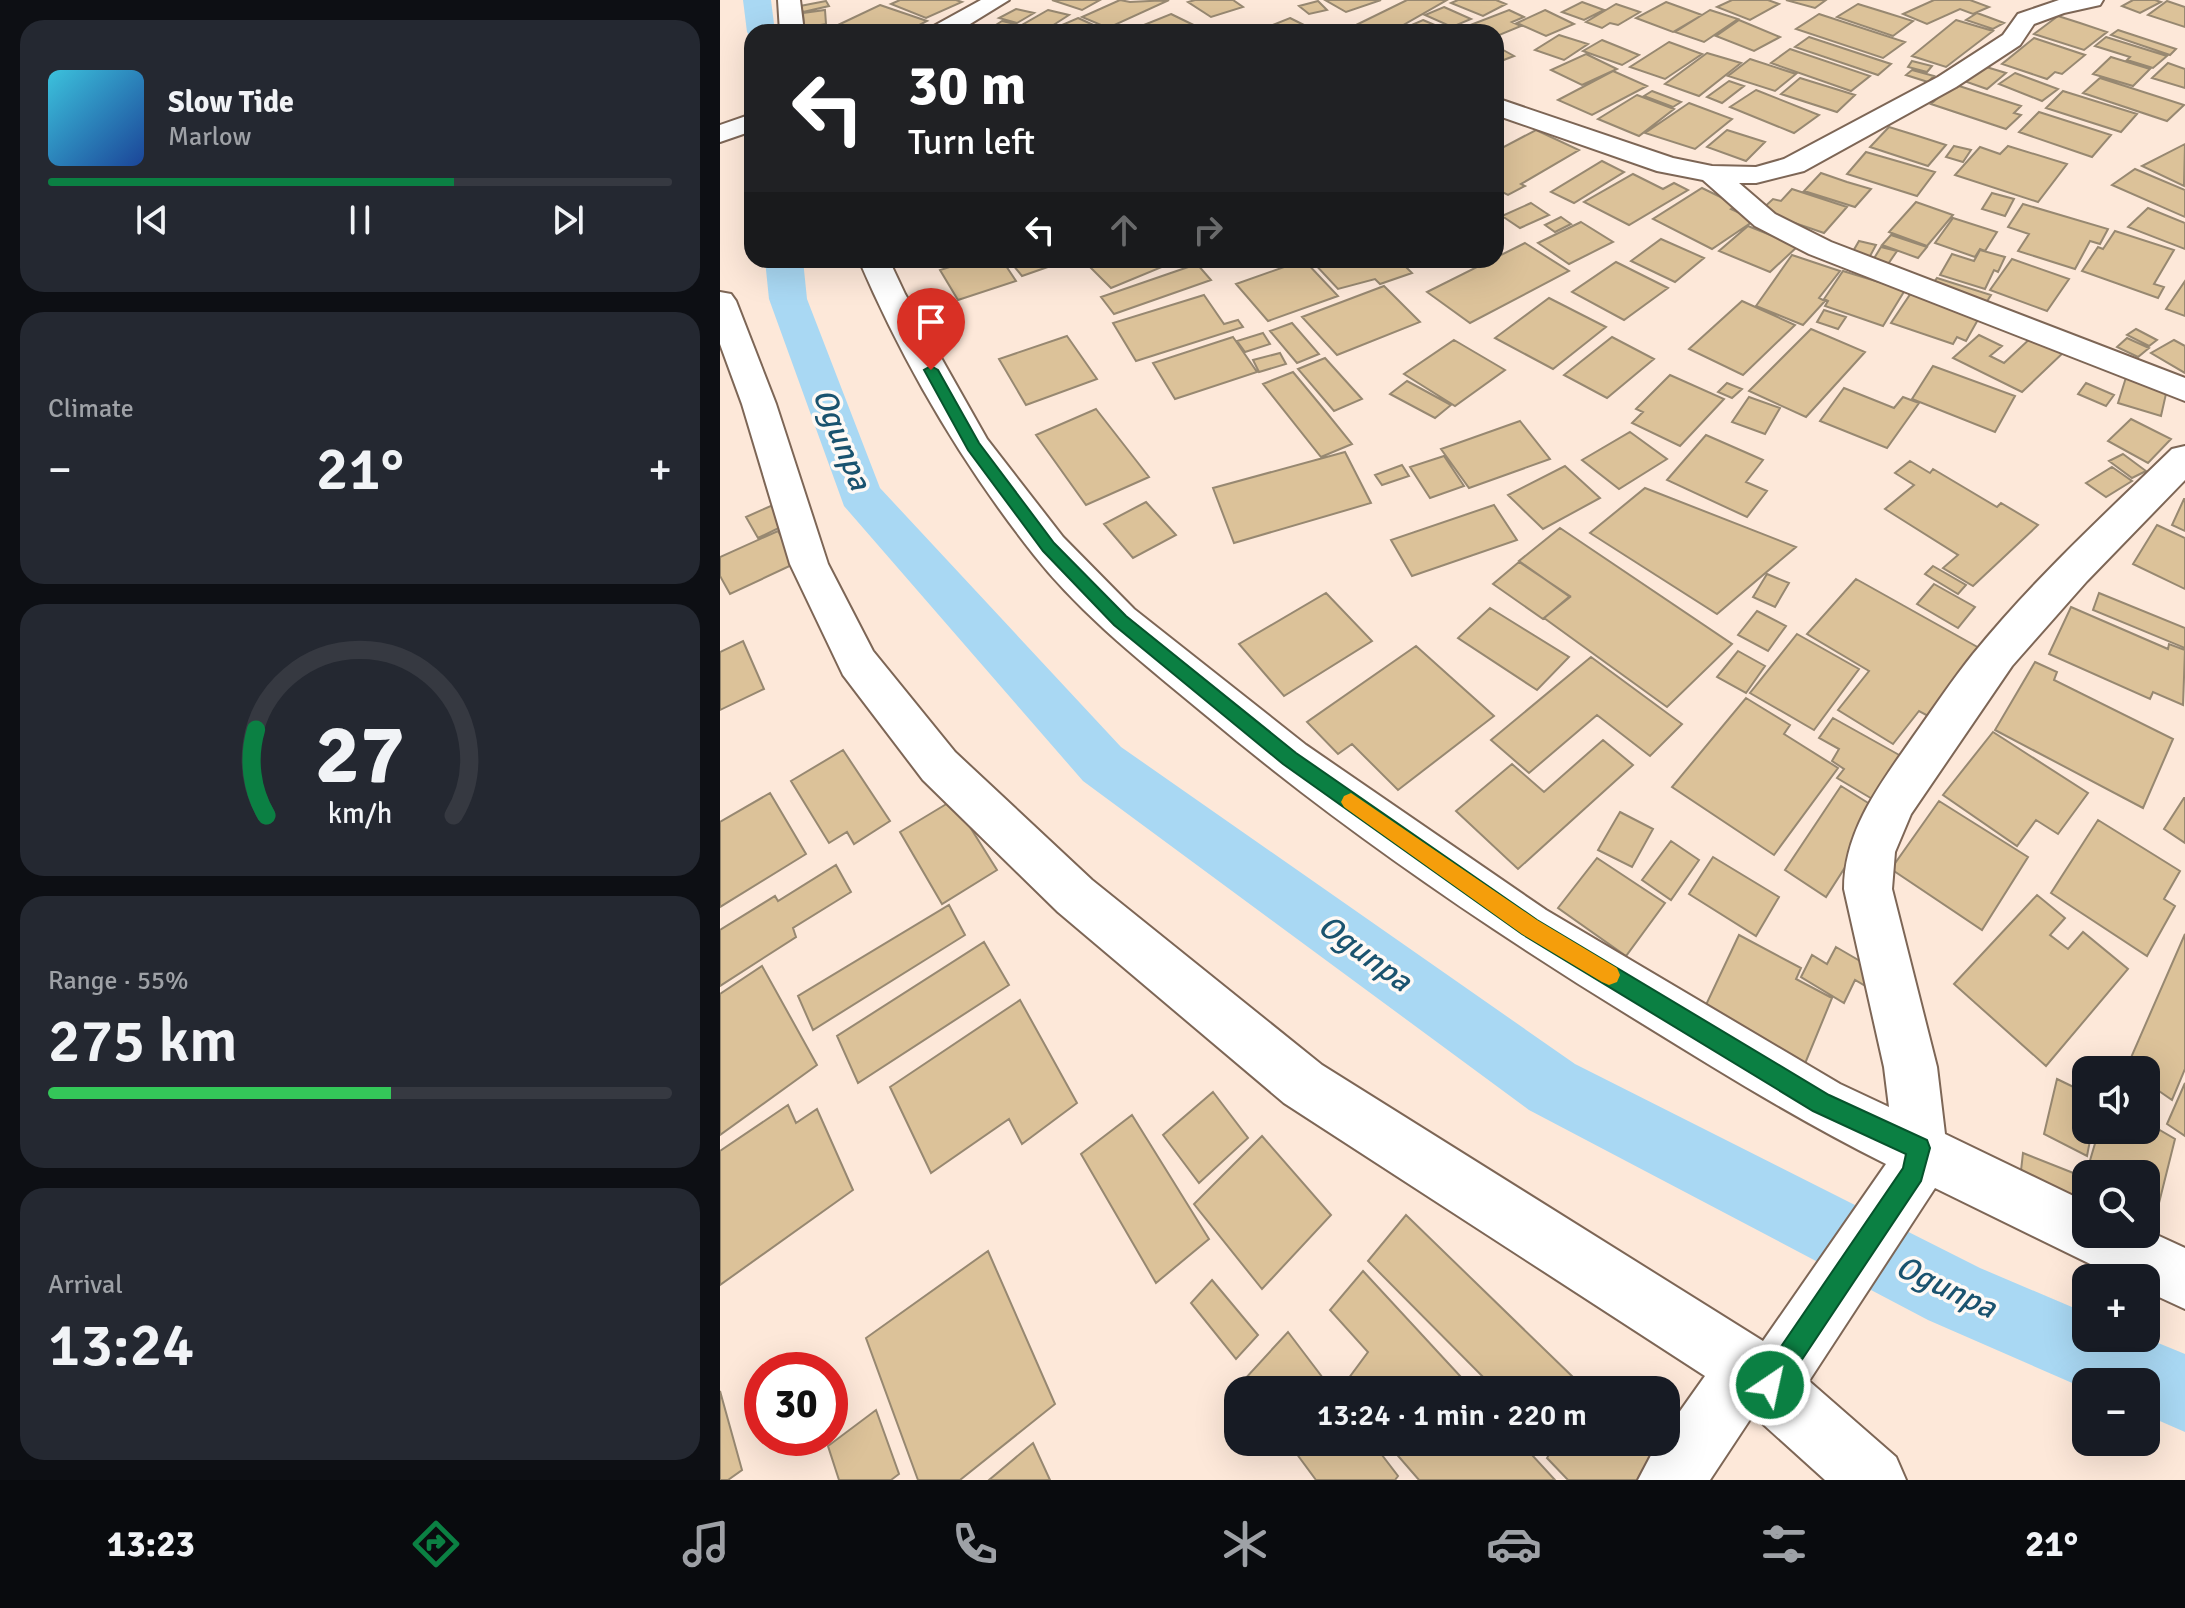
<!DOCTYPE html>
<html lang="en">
<head>
<meta charset="utf-8">
<style>
	:root { --surface:#171b24; --page:#242831; --text:#f1f3f6; --muted:#9ea1a6; --line:#363941; --accent:#0b8043 }
	body { margin:0; font-family:Signika,sans-serif; background:var(--page); color:var(--text); height:100vh; display:flex; flex-direction:column; font-size:30px; white-space:nowrap }
	* { box-sizing:border-box; margin:0 }
	p { font-size:26px; color:var(--muted) }
	.icon { flex:none; width:44px; height:44px; fill:none; stroke:currentColor; stroke-width:2; stroke-linecap:round; stroke-linejoin:round }
	.map { position:relative; flex:1; overflow:hidden }
	.panel { display:flex; flex-direction:column; gap:20px; padding:20px; background:#0d0f14; width:720px }
	.panel>* { flex:none }
	.top-card { position:absolute; left:24px; top:24px; width:760px; height:244px; border-radius:24px; box-shadow:0 8px 32px #0002; background:#202124; color:#fff; overflow:hidden }
	.controls { position:absolute; left:1352px; top:1056px; display:grid; gap:16px }
	.controls a { display:grid; place-items:center; width:88px; height:88px; border-radius:16px; background:var(--surface); box-shadow:0 8px 32px #0002; font-size:40px }
	.speed { position:absolute; left:24px; top:1352px; display:flex; gap:16px; font-size:40px; font-weight:700; text-align:center }
	.speed>* { display:grid; place-content:center; width:104px; height:104px; border-radius:50%; background:var(--surface); box-shadow:0 8px 32px #0002; line-height:1 }
	.speed .limit { border:12px solid #d22; background:#fff; color:#111 }
	.pin { position:absolute; display:grid; place-items:center; width:68px; height:68px; color:#fff; margin:-82px -34px; border-radius:50% 50% 50% 0; rotate:-45deg; box-shadow:0 0 8px #0007 }
	.pin .icon { rotate:45deg }
	.me { position:absolute; width:88px; margin:-44px; rotate:34deg; stroke-linejoin:round; filter:drop-shadow(0 0 6px #0008) }
	.turn { display:flex; align-items:center; gap:28px; height:168px; padding:0 32px; font-size:36px }
	.turn .icon { width:104px; height:104px; stroke-width:2.5 }
	.turn b { display:block; font-size:56px; line-height:68px }
	.lanes { display:flex; align-items:center; height:76px; padding:0 32px; background:#0003; justify-content:center; gap:40px; direction:ltr }
	.lanes .off { opacity:.35 }
	.big { font-size:60px; font-weight:600; line-height:1.1 }
	.panel .widget { flex:1; display:flex; flex-direction:column; justify-content:center; gap:12px; min-width:0; padding:0 28px; border-radius:24px; background:var(--page) }
	.panel .dial { align-items:center; gap:0 }
	.dial svg { height:208px; overflow:visible; fill:none; stroke:var(--line); stroke-width:7; stroke-linecap:round; text-anchor:middle }
	.dial text { fill:var(--text); stroke:none }
	.song { display:flex; align-items:center; gap:24px }
	.cover { width:96px; height:96px; border-radius:12px; background:linear-gradient(135deg,hsl(190 70% 55%),hsl(220 70% 35%)) }
	.played { height:8px; border-radius:4px; background:linear-gradient(90deg,var(--accent) 65%,var(--line) 65%) }
	.keys { display:flex; justify-content:space-around; direction:ltr }
	.heat { display:flex; justify-content:space-between; align-items:center; font-size:44px; direction:ltr }
	.charge { height:12px; border-radius:6px; background:linear-gradient(90deg,#34c759 55%,var(--line) 0) }
	.trip { position:absolute; left:504px; top:1376px; width:456px; height:80px; border-radius:24px; background:var(--surface); box-shadow:0 8px 32px #0002; font-weight:600; line-height:80px; text-align:center }
	.tabs { display:flex; height:128px; justify-content:space-around; align-items:center; background:#090b0e; color:var(--muted) }
	.tabs .icon { width:56px; height:56px }
	.tabs .on { color:var(--accent) }
	.tabs b { font-size:36px; color:var(--text) }
	main { display:flex; flex:1; min-height:0 }
	.map>svg:first-child { display:block }
	.lines { fill:none; stroke-linecap:round; stroke-linejoin:round }
	.canal { fill:#a9d8f3; fill-rule:evenodd }
	.building { fill:#dcc299; stroke:#978871; stroke-width:2 }
	.minor-casing { stroke:#7d6656; stroke-width:4 }
	.minor { fill:#fff; fill-rule:evenodd }
	.route { fill:#0b8043; stroke:#07532c; stroke-width:2 }
	.slow { fill:#f59e0b }
	.labels { text-anchor:middle; dominant-baseline:central; stroke-width:7; stroke-linejoin:round; paint-order:stroke }
	.water-label { font-size:32px; font-style:italic; fill:#1a536f; stroke:#fef9f5 }
</style>
</head>
<body>
<main>
<section class="panel">
<div class="widget">
<div class="song"><i class="cover"></i><div><b>Slow Tide</b><p>Marlow</p></div></div>
<div class="played"></div>
<div class="keys"><svg class="icon" aria-label="previous" viewBox="0 0 24 24"><path d="M18 5L8 12l10 7zM5 5v14"/></svg><svg class="icon" aria-label="pause" viewBox="0 0 24 24"><path d="M8 5v14M16 5v14"/></svg><svg class="icon" aria-label="next" viewBox="0 0 24 24"><path d="M6 5l10 7-10 7zM19 5v14"/></svg></div>
</div>
<div class="widget"><p>Climate</p>
<div class="heat"><a>−</a><b class="big">21°</b><a>+</a></div>
</div>
<div class="widget dial"><svg viewBox="0 0 100 80">
<path d="M14 69A42 42 0 1 1 86 69"/>
<path d="M14 69A42 42 0 0 1 10 36" stroke="#0b8043"/>
<text x="50" y="56" font-size="32" font-weight="700">27</text>
<text x="50" y="72" font-size="11">km/h</text>
</svg></div>
<div class="widget"><p>Range · 55%</p><b class="big">275 km</b><div class="charge"></div></div>
<div class="widget"><p>Arrival</p><b class="big">13:24</b></div>
</section>
<div class="map">
<svg width="1465" height="1480" viewBox="0 0 1465 1480">
	<rect width="100%" height="100%" fill="#fde8d9"/>
	<g class="lines">
		<!-- canal -->
		<path class="canal" d="M23,0H51L55,32H32L31,38L27,32Z
			M45,260H83L87,299L160,488L401,747L855,1064L1260,1268L1366,1313V1338H1426L1465,1354V1432L1426,1415V1382H1366V1389L1208,1320L809,1110L363,781L124,506L49,299Z"/>
	</g>
	<!-- building -->
	<path class="building" d="M180,0H236L242,2L206,18L171,4Z
		M332,0H380L362,10Z
		M400,0L410,2L449,0L388,28L362,17Z
		M475,0H513L523,7L491,17L468,2Z
		M605,0H661L626,12Z
		M687,0H727L671,32H636L628,29Z
		M738,0H776L786,4L763,16L731,3Z
		M1012,0H1048L1059,4L1030,20L997,7Z
		M1066,0H1106L1095,8Z
		M1214,0H1250L1269,7L1253,14L1240,9L1207,24L1183,14Z
		M1413,0H1435L1441,2L1420,13L1402,6Z
		M106,1L109,6L83,12L80,6Z
		M598,1L607,10L589,14L579,6Z
		M1447,1L1465,7V27L1428,15Z
		M862,2L884,10L864,20L842,12Z
		M946,2L982,15L953,32L916,18Z
		M896,4L920,12L898,25L890,23L882,28L866,22Z
		M1138,4L1164,12L1193,21L1173,36L1117,17Z
		M160,5L207,21L186,32H137L118,25Z
		M724,7L751,19L732,27L705,15Z
		M296,9L314,13L297,23L279,18Z
		M105,10L106,24L84,28L83,13Z
		M328,10L349,15L324,31L302,25Z
		M789,10L804,17L792,22L801,26L777,36L776,32L753,24Z
		M825,10L854,24L826,36L797,23Z
		M990,10L1018,19L984,42L955,32Z
		M1257,13L1268,17L1284,23L1273,29L1246,20Z
		M451,14L488,32H428L419,27Z
		M1099,14L1185,42L1163,58L1076,29Z
		M1338,16L1360,23L1387,32L1364,50L1314,34Z
		M358,18L378,27L366,32H326Z
		M570,18L586,26L572,32H557L548,27Z
		M703,20L731,32H699L687,27Z
		M1019,20L1060,37L1034,51L996,36Z
		M1236,20L1273,31L1226,67L1192,56Z
		M282,21L295,24L282,32H265Z
		M1398,30L1456,49L1450,55L1391,35Z
		M839,35L868,44L844,60L815,50Z
		M1089,37L1171,64L1158,75L1075,47Z
		M1386,37L1447,56L1433,68L1407,60L1410,57L1375,46Z
		M1314,38L1365,55L1342,74L1335,72L1327,79L1282,64Z
		M882,40L919,55L902,65L863,51Z
		M949,42L982,54L945,79L910,67Z
		M776,46L794,56L776,63Z
		M1070,49L1150,76L1131,91L1051,63Z
		M987,53L1021,63L979,96L945,84Z
		M866,54L897,69L862,85L831,70Z
		M1391,57L1430,69L1413,86L1373,74Z
		M1030,59L1076,74L1055,91L1008,76Z
		M1192,61L1212,66L1207,72L1188,67Z
		M1448,63L1465,69V88L1432,78Z
		M1263,66L1286,73L1267,89L1244,81Z
		M1192,70L1214,76L1208,82L1186,75Z
		M893,71L927,86L872,115L838,100Z
		M1295,73L1338,89L1322,101L1279,84Z
		M1080,78L1135,95L1117,112L1061,94Z
		M1380,78L1464,105L1447,121L1363,93Z
		M1009,81L1024,86L1002,103L987,97Z
		M1233,84L1301,106L1294,113L1301,115L1286,129L1211,104Z
		M1036,90L1099,115L1074,133L1010,107Z
		M932,91L961,102L953,107L924,96Z
		M1343,91L1417,114L1401,132L1326,108Z
		M917,95L954,109L919,136L878,119Z
		M969,103L1012,119L975,149L925,133Z
		M1319,112L1391,135L1372,157L1299,132Z
		M1169,127L1198,136L1226,145L1208,166L1150,147Z
		M816,130L859,150L801,184L805,186L788,195L776,189V151Z
		M1007,130L1045,142L1026,161L987,147Z
		M1465,144L1464,186L1422,166Z
		M1234,146L1251,150L1243,162L1226,157Z
		M1288,146L1347,164L1318,202L1235,175L1260,147L1280,154Z
		M1146,152L1215,172L1197,196L1127,174Z
		M882,161L904,172L854,203L831,192Z
		M1415,169L1465,190V217L1392,185Z
		M1101,173L1127,182L1151,189L1135,207L1084,191Z
		M913,174L943,189L954,183L968,190L909,225L864,202Z
		M982,188L1017,205L1011,209L1035,220L992,249L933,219Z
		M1072,189L1127,207L1104,233L1040,211L1053,199L1061,201Z
		M1272,193L1294,199L1285,216L1262,209Z
		M1196,202L1233,215L1207,246L1169,232Z
		M811,203L829,215L800,228L782,216Z
		M1303,204L1388,229L1380,244L1370,241L1355,269L1298,251L1309,234L1288,227Z
		M1428,208L1465,223V249L1408,227Z
		M841,217L851,224L835,232L825,225Z
		M1233,218L1277,232L1265,251L1260,249L1255,257L1215,243Z
		M861,222L893,242L849,264L818,243Z
		M1028,226L1078,246L1050,272L999,251Z
		M1395,231L1454,250L1434,284L1444,287L1438,298L1362,271L1378,247L1383,249Z
		M1171,235L1207,247L1198,258L1162,245Z
		M941,239L984,258L955,282L911,261Z
		M1139,241L1156,245L1149,258L1132,253Z
		M805,243L849,271L750,323L707,292Z
		M1161,247L1177,251L1168,264L1153,260Z
		M1260,250L1285,257L1278,272L1274,270L1265,289L1220,275L1232,254L1254,261Z
		M1072,255L1120,271L1099,298L1105,301L1083,325L1036,306Z
		M1292,259L1349,279L1327,311L1270,290Z
		M252,260H282L296,281L238,300L220,270Z
		M289,260H340L342,262L302,276Z
		M363,260H452L454,262L391,288Z
		M584,260L618,296L548,321L516,284Z
		M591,260H679L692,273L660,284L655,279L618,289Z
		M896,262L948,288L904,320L852,292Z
		M477,264L491,280L394,314L381,297Z
		M1123,271L1185,290L1163,326L1105,306L1108,301L1104,299Z
		M1217,278L1271,295L1264,306L1209,289Z
		M1465,281V316L1446,309Z
		M664,286L700,322L617,355L582,317Z
		M1191,293L1260,316L1246,341L1237,337L1233,344L1171,323Z
		M484,295L504,324L518,320L523,327L416,361L393,323Z
		M829,298L886,327L833,369L775,338Z
		M1022,301L1075,325L1023,375L969,349Z
		M1104,310L1126,317L1118,329L1097,322Z
		M572,323L599,354L577,363L550,331Z
		M1091,329L1145,352L1086,417L1029,391Z
		M1416,329L1437,340L1429,346L1407,335Z
		M543,333L550,344L525,352L517,341Z
		M1259,335L1282,346L1270,356L1284,363L1314,335L1346,350L1302,392L1233,358Z
		M347,336L377,379L306,405L279,359Z
		M513,337L537,372L455,399L433,363Z
		M892,337L934,359L887,398L844,375Z
		M1407,338L1429,348L1418,357L1397,347Z
		M734,340L785,370L735,406L684,374Z
		M1454,340L1465,346V373L1431,353Z
		M560,353L566,364L539,372L533,360Z
		M605,358L642,399L614,411L578,369Z
		M1213,366L1295,396L1275,432L1192,399Z
		M1408,371L1448,385L1441,416L1398,403Z
		M573,372L602,407L632,444L601,457L543,384Z
		M950,375L1004,399L960,446L912,423L923,412L916,409Z
		M687,381L731,405L715,418L670,394Z
		M1007,383L1022,389L1012,398L998,392Z
		M1366,383L1394,395L1386,406L1358,394Z
		M1124,388L1174,408L1183,397L1199,403L1167,448L1100,421Z
		M1029,397L1060,408L1045,434L1012,422Z
		M376,409L429,477L366,505L316,435Z
		M1411,419L1451,439L1428,463L1388,441Z
		M800,421L830,459L749,488L721,449Z
		M910,432L947,459L899,489L862,460Z
		M986,435L1043,460L1026,482L1047,491L1027,517L947,480Z
		M625,452L651,503L514,543L493,488Z
		M1403,454L1426,471L1412,478L1389,461Z
		M724,456L744,486L710,498L690,467Z
		M1190,461L1210,473L1213,469L1277,507L1281,503L1318,525L1253,586L1223,568L1238,555L1165,509L1194,485L1175,473Z
		M682,465L689,476L662,485L655,475Z
		M845,466L880,498L823,529L788,495Z
		M1392,467L1412,481L1386,497L1366,483Z
		M925,488L1076,547L997,614L870,533Z
		M1464,499H1465V531L1452,525Z
		M426,502L456,535L413,558L384,524Z
		M53,505L65,525L38,538L26,517Z
		M774,505L797,540L692,576L671,540Z
		M1437,525L1465,538V589L1413,564Z
		M840,528L1012,644L947,707L824,618L850,597L799,561Z
		M58,531L76,563L10,594L0,576V557Z
		M799,562L850,596L823,619L773,584Z
		M1213,566L1246,585L1238,594L1205,574Z
		M1047,574L1069,583L1055,607L1033,597Z
		M1136,579L1261,649L1210,717L1199,711L1173,744L1118,710L1149,671L1087,634Z
		M1214,584L1255,607L1238,628L1197,604Z
		M606,593L652,641L564,696L519,644Z
		M1379,593L1465,628V648L1373,610Z
		M1351,607L1448,649L1449,644L1465,650L1463,705L1433,692L1430,699L1329,654Z
		M770,608L849,657L817,690L738,638Z
		M1037,611L1066,626L1048,651L1018,635Z
		M1077,634L1139,669L1094,730L1030,693Z
		M23,641L44,689L0,710V652Z
		M696,646L774,716L678,790L632,744L618,754L587,722Z
		M1018,651L1045,666L1026,693L997,677Z
		M871,657L962,724L930,756L877,715L809,773L771,740Z
		M1315,662L1337,672L1334,680L1453,739L1423,808L1275,730Z
		M1026,698L1070,725L1064,734L1118,768L1054,855L952,787Z
		M1113,718L1181,756L1154,800L1117,778L1124,769L1112,761L1119,749L1099,738Z
		M1273,732L1368,793L1338,834L1316,820L1297,846L1223,795Z
		M883,740L913,765L798,869L736,811L792,764L824,792Z
		M123,750L170,821L134,844L127,832L109,843L71,781Z
		M1121,786L1161,811L1106,897L1065,870Z
		M50,793L86,854L0,907V822Z
		M1464,798H1465V843L1444,829Z
		M233,800L277,870L222,904L180,832Z
		M1219,801L1308,857L1262,930L1171,869Z
		M900,812L933,829L912,867L878,850Z
		M1378,820L1460,871L1444,899L1455,906L1427,956L1331,893Z
		M951,841L979,860L951,900L922,880Z
		M993,857L1059,897L1036,936L969,894Z
		M877,858L945,903L906,956L838,908Z
		M116,865L131,892L73,928L76,937L0,986V930L55,896L58,901Z
		M1317,895L1345,918L1330,935L1348,949L1363,932L1408,969L1326,1066L1234,984Z
		M229,905L245,935L93,1030L78,996Z
		M1465,934V1069L1452,1100L1426,1082V1070L1406,1069Z
		M1019,935L1081,968L1076,979L1112,998L1084,1066L984,1009Z
		M264,942L289,985L138,1083L117,1036Z
		M1116,947L1157,971L1149,988L1135,980L1124,1003L1081,977L1092,955L1107,964Z
		M42,966L97,1065L0,1135V994Z
		M300,1000L357,1103L302,1144L289,1119L211,1173L170,1087Z
		M1337,1079L1366,1093V1130H1372L1367,1156L1324,1134Z
		M1465,1083V1136L1447,1124Z
		M493,1092L528,1138L479,1183L443,1135Z
		M68,1105L76,1123L97,1109L133,1190L0,1285V1151Z
		M412,1115L489,1239L436,1283L361,1154Z
		M1426,1122L1455,1139L1436,1215L1426,1209V1174H1366L1379,1130H1426Z
		M542,1136L611,1215L542,1289L474,1204Z
		M1303,1153L1366,1178V1216L1299,1188Z
		M686,1215L857,1381L851,1390H776L648,1261Z
		M268,1251L335,1404L240,1480H198L146,1338Z
		M643,1271L753,1390H620L648,1352L610,1310Z
		M492,1280L538,1335L516,1359L471,1303Z
		M568,1332L612,1390H530L523,1381Z
		M0,1391L22,1470L8,1480H0Z
		M156,1410L179,1474L171,1480H119L108,1446Z
		M568,1442H652L678,1476L675,1480H596Z
		M666,1442H800L835,1480H699Z
		M837,1442H938L941,1480H848L827,1458Z
		M313,1443L330,1480H269Z"/>
	<g class="lines">
		<defs>
			<path id="minor" d="M58,0H80L84,32H60Z
				M261,0H289L237,32H208L212,27Z
				M1339,0H1383L1380,5L1344,13L1314,24L1300,45L1236,87L1084,171L1036,183H1019L1055,214L1111,242L1465,378V401L1089,254L1035,226L983,180L937,171L776,115V98L953,158L992,166L1036,167L1064,159L1218,77L1283,35L1298,14Z
				M32,114V131L0,142V125Z
				M139,260H169L185,294L267,439L343,537L414,609L586,745L826,910L1120,1084L1169,1107L1164,1067L1124,889C1124,830 1161,783 1193,737C1213,709 1232,680 1253,654C1313,580 1384,515 1452,449L1465,446V480L1367,581L1292,666L1191,814L1175,852L1172,889L1217,1067L1225,1134L1366,1202V1234H1426V1230L1465,1248V1309L1426,1291V1278H1399L1215,1188L1089,1381L1176,1457L1186,1480H1105L1033,1415L990,1480H918L938,1442H946V1431L985,1376L564,1103L338,912L203,780L123,675L70,564L22,404L0,344V292L11,294L16,301L56,404L108,564L153,651L235,752L372,880L602,1065L1043,1341L1166,1164C1080,1121 1004,1074 923,1024C771,931 624,831 488,717C427,666 363,617 314,555C243,465 184,365 139,260Z"/>
		</defs>
		<!-- minor casing -->
		<use href="#minor" class="minor-casing"/>
		<!-- minor -->
		<use href="#minor" class="minor"/>
	</g>
	<!-- route -->
	<path class="route" d="M211,366L218,370L259,443L334,543L406,616L576,753L817,920L1109,1095L1207,1140L1210,1148L1201,1181L1059,1394L1050,1398L1041,1394L1037,1385L1041,1376L1183,1168L1186,1154L1093,1111L802,934L563,764L394,625L323,551L248,450L204,370Z"/>
	<!-- slow -->
	<path class="slow" d="M631,793L817,920L897,968L900,975L897,982L889,985L882,982L802,934L624,807L621,802L624,796Z"/>
	<g class="labels">
		<!-- water labels -->
		<g class="water-label">
			<text transform="translate(122 439) rotate(68)">Ogunpa</text>
			<text transform="translate(645 953) rotate(36)">Ogunpa</text>
			<text transform="translate(1226 1287) rotate(25)">Ogunpa</text>
		</g>
	</g>
</svg>
<div class="controls">
<a><svg class="icon" aria-label="sound" viewBox="0 0 24 24"><path d="M4 9h4l5-4v14l-5-4H4zM17 9q2 3 0 6"/></svg></a>
<a><svg class="icon" aria-label="search" viewBox="0 0 24 24"><circle cx="10" cy="10" r="6"/><path d="M15 15l6 6"/></svg></a>
<a>+</a>
<a>−</a>
</div>
<div class="speed"><div class="limit">30</div></div>
<div class="pin" style="left:211px;top:370px;background:#d93025"><svg class="icon" aria-label="arrive" viewBox="0 0 24 24"><path d="M6 21V4h12l-3 4 3 4H6"/></svg></div>
<svg class="me" style="left:1050px;top:1385px" viewBox="-20 -20 40 40"><circle r="17" fill="#0b8043" stroke="#fff" stroke-width="3"/><path d="M0-11L8 9 0 5-8 9z" fill="#fff"/></svg>
<div class="trip">13:24 · 1 min · 220 m</div>
<div class="top-card">
<div class="turn"><svg class="icon" aria-label="left" viewBox="0 0 24 24"><path d="M17 20v-9H6M10 6l-5 5 5 5"/></svg><div><b>30 m</b>Turn left</div></div>
<div class="lanes"><svg class="icon" aria-label="left" viewBox="0 0 24 24"><path d="M17 20v-9H6M10 6l-5 5 5 5"/></svg><svg class="icon off" aria-label="ahead" viewBox="0 0 24 24"><path d="M12 20V5M6 11l6-6 6 6"/></svg><svg class="icon off" aria-label="right" viewBox="0 0 24 24"><path d="M7 20v-9h11M14 6l5 5-5 5"/></svg></div>
</div>
</div>
</main>
<nav class="tabs">
<b>13:23</b>
<svg class="icon on" aria-label="directions" viewBox="0 0 24 24"><path d="M12 3l9 9-9 9-9-9zM9 14v-3h6M13 9l2 2-2 2"/></svg>
<svg class="icon" aria-label="music" viewBox="0 0 24 24"><path d="M9 18V5l10-2v13"/><circle cx="6" cy="18" r="3"/><circle cx="16" cy="16" r="3"/></svg>
<svg class="icon" aria-label="phone" viewBox="0 0 24 24"><path d="M5 4h4l2 5-3 2q2 4 5 5l2-3 5 2v4C11 20 4 13 5 4z"/></svg>
<svg class="icon" aria-label="climate" viewBox="0 0 24 24"><path d="M12 3v18M4 7l16 10M4 17L20 7"/></svg>
<svg class="icon" aria-label="car" viewBox="0 0 24 24"><path d="M5 17H2v-5l4-1 3-4h7l3 4 3 1v5h-3M9 17h6M6 11h13"/><circle cx="7" cy="17" r="2"/><circle cx="17" cy="17" r="2"/></svg>
<svg class="icon" aria-label="filters" viewBox="0 0 24 24"><path d="M4 7h16M4 17h16"/><circle cx="9" cy="7" r="2"/><circle cx="15" cy="17" r="2"/></svg>
<b>21°</b>
</nav>
</body>
</html>
